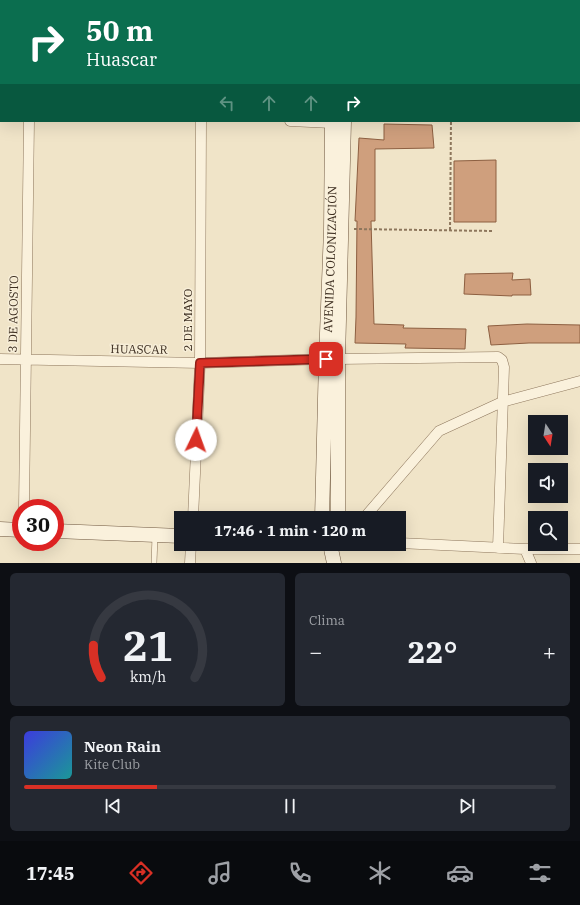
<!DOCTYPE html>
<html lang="es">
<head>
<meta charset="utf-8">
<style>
	:root { --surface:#171b24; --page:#242831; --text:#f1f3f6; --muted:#9ea1a6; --line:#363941; --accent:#d93025 }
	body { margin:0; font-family:"IBM Plex Serif",serif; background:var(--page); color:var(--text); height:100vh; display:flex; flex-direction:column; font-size:15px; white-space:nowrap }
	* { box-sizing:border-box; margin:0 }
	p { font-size:13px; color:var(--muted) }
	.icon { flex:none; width:22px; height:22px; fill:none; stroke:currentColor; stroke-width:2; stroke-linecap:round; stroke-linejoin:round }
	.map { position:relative; height:563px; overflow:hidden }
	.sheet { display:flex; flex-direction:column; gap:10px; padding:10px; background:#0d0f14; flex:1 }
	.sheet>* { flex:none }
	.top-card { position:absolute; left:0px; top:0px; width:580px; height:122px; box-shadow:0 4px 16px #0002; background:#0b6e4f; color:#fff; overflow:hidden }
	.needle { width:26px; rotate:168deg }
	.fabs { position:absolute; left:528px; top:415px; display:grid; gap:8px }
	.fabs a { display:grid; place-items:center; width:40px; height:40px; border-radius:0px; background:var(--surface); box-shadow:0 4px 16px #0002; font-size:20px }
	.speed { position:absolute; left:12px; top:499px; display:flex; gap:8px; font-size:20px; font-weight:700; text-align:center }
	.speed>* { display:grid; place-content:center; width:52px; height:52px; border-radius:50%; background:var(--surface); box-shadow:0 4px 16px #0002; line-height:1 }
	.speed .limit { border:6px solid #d22; background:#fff; color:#111 }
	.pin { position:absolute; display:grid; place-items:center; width:34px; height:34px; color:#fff; margin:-17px; border-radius:8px; box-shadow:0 2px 6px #0006 }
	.me { position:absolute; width:44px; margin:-22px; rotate:3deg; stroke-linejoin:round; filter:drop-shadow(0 0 3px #0008) }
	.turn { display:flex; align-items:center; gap:14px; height:84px; padding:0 20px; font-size:18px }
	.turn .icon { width:52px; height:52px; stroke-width:2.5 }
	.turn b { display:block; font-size:28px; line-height:34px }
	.lanes { display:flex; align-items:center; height:38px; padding:0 20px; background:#0003; justify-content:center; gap:20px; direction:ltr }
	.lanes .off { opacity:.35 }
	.big { font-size:30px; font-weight:800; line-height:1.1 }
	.sheet .card { flex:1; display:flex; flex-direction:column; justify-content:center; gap:6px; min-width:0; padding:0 14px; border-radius:6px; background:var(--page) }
	.sheet .dial { align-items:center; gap:0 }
	.dial svg { height:104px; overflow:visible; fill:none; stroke:var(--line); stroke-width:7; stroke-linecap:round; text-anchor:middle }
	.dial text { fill:var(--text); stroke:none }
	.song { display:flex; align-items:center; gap:12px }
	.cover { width:48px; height:48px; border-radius:6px; background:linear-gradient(135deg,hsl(240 70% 55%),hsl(180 70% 35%)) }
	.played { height:4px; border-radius:2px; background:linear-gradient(90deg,var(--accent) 25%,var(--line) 25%) }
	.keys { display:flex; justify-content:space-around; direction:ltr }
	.heat { display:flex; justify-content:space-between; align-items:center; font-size:22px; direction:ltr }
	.sheet .tiles { flex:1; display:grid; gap:10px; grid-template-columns:1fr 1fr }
	.card:last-child { grid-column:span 2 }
	.trip { position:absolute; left:174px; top:511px; width:232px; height:40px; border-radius:0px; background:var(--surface); box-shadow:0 4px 16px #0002; font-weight:800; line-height:40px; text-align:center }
	.tabs { display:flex; height:64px; justify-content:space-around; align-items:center; background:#090b0e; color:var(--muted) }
	.tabs .icon { width:28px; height:28px }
	.tabs .active { color:var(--accent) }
	.tabs b { font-size:18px; color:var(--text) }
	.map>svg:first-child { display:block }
	.building { fill:#cf9f7d; stroke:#8d5f41 }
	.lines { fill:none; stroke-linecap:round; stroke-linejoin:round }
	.lane-casing { stroke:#8d765c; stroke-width:6 }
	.street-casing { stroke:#8d765c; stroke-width:11 }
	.secondary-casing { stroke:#6f573f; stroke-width:15 }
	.path { stroke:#8d765c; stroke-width:2; stroke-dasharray:3 2; stroke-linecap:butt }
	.lane { stroke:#faf1dc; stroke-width:5 }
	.street { stroke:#faf1dc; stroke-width:10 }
	.secondary { stroke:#faf1dc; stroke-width:14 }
	.route-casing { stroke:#8d1f18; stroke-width:10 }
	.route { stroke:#d93025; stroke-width:7 }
	.labels { text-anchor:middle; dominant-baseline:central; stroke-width:3; stroke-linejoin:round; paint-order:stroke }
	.street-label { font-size:12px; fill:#3d2e20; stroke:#f7eed8 }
</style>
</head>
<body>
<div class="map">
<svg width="580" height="563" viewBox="0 0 580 563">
	<rect width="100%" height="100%" fill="#f0e4c8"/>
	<!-- building -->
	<path class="building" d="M384,124L432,125L434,148L375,149V221H371L374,324L404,325L403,328L466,329L465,349L405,348L406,344L355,343L356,317L357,221H355L359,138L384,140Z
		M496,160V222H454V161Z
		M513,273L512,280L530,279L531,295H512V296L464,294L465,274Z
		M527,324L580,325V343H529L491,345L488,326Z"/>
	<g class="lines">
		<defs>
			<path id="lane" d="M154,563L155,536"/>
			<path id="street" d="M28,0V1
				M203,1V0
				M0,112H1
				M290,121L332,123
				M0,359L200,363L326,359
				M338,359L498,357L502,360L504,367L498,548
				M24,508L29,121
				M193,518L200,363L201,121
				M364,518L439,431L502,402L580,381
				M399,543L525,549H580
				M525,549L531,563
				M190,563L191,544"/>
			<g id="secondary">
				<path d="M336,1V0"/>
				<path d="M348,1V0"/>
				<path id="s1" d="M322,518L326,359L331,230L332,121"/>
				<path d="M338,518V359L344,121"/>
				<path d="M0,529L21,530"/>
				<path d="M55,531L181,536"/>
				<path d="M330,544L334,563"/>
			</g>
		</defs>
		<!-- lane casing -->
		<use href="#lane" class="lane-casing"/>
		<!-- street casing -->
		<use href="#street" class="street-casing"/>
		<!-- secondary casing -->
		<use href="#secondary" class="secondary-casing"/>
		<!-- path -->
		<path class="path" d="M450,0V1
			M354,229L493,231
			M450,230L451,121"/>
		<!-- lane -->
		<use href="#lane" class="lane"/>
		<!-- street -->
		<use href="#street" class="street"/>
		<!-- secondary -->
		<use href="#secondary" class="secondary"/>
	</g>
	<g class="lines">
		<defs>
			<path id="route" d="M196,440L200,363L326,359"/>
		</defs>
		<!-- route casing -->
		<use href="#route" class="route-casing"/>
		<!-- route -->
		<use href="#route" class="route"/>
	</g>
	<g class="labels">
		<!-- street labels -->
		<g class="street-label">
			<text stroke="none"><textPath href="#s1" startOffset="259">AVENIDA COLONIZACIÓN</textPath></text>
			<text transform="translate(13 314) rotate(-89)">3 DE AGOSTO</text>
			<text transform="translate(187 320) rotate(-90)">2 DE MAYO</text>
			<text transform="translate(139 349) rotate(1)">HUASCAR</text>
		</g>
	</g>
</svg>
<div class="fabs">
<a><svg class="needle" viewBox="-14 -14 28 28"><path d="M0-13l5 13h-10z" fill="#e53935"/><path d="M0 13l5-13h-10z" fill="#9ea1a6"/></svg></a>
<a><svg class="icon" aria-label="sound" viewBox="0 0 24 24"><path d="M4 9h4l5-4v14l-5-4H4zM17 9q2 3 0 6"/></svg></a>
<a><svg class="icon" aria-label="search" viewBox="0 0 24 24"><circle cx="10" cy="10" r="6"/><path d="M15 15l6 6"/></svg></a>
</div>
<div class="speed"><div class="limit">30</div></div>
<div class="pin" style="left:326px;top:359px;background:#d93025"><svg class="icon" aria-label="arrive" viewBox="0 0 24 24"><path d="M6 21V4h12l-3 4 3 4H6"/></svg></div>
<svg class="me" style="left:196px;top:440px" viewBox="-20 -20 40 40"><circle r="19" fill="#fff"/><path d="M0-13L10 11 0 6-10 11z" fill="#d93025"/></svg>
<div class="trip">17:46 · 1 min · 120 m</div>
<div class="top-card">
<div class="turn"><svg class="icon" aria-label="right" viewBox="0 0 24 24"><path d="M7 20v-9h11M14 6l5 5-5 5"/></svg><div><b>50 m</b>Huascar</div></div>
<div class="lanes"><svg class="icon off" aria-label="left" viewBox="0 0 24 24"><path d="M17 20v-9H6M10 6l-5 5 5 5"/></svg><svg class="icon off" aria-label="ahead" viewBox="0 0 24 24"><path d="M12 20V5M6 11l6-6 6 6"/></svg><svg class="icon off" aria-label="ahead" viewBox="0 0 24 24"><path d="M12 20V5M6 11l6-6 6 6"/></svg><svg class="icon" aria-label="right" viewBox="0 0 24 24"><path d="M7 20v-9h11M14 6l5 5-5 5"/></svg></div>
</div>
</div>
<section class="sheet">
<div class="tiles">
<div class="card dial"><svg viewBox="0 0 100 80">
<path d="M14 69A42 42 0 1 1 86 69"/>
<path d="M14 69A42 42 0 0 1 8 44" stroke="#d93025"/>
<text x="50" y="56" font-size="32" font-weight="700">21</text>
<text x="50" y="72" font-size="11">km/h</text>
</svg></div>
<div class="card"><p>Clima</p>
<div class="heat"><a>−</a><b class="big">22°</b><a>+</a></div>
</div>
<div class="card">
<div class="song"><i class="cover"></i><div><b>Neon Rain</b><p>Kite Club</p></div></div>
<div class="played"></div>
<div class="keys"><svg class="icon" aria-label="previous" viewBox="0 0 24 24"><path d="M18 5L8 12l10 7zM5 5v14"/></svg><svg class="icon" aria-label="pause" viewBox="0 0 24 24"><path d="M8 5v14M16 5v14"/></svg><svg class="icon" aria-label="next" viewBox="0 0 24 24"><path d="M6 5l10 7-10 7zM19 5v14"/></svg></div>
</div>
</div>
</section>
<nav class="tabs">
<b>17:45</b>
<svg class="icon active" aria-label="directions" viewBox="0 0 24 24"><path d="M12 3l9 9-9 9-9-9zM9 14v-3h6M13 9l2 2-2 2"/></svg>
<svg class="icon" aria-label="music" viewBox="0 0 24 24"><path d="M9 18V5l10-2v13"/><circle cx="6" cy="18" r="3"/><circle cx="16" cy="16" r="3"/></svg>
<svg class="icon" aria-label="phone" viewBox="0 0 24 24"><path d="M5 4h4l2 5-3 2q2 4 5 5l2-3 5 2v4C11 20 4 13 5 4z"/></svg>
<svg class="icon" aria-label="climate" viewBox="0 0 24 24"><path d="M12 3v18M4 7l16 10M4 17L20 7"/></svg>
<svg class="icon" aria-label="car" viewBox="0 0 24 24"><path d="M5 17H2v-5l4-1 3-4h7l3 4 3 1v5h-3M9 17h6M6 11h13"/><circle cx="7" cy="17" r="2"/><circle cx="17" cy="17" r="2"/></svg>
<svg class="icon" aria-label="filters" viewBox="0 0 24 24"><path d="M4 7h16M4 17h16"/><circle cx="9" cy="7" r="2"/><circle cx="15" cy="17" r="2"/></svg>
</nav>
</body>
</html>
